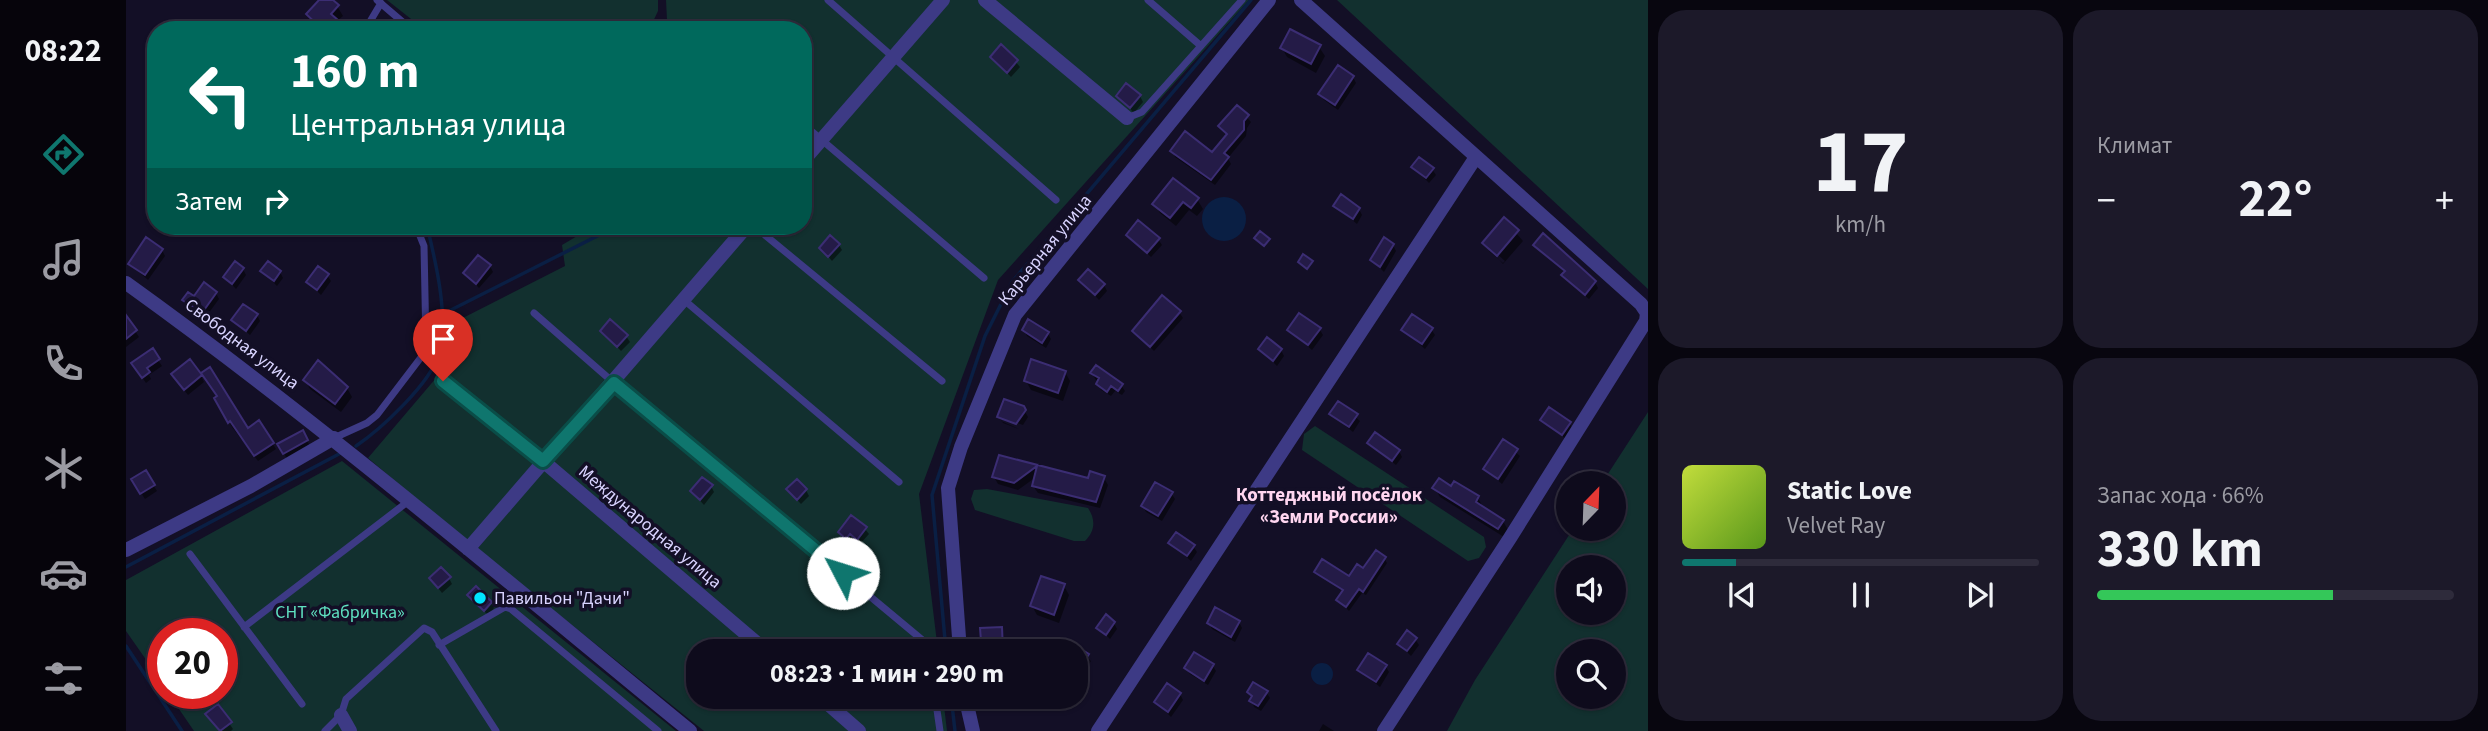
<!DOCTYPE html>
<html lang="ru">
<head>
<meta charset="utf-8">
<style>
	:root { --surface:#0e0b1c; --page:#1c1929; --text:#f1f3f6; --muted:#9b9ba3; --line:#2e2b3b; --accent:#0f766e }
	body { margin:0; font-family:"Source Sans 3",sans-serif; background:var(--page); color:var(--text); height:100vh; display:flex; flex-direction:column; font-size:26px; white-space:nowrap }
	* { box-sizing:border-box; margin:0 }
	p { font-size:23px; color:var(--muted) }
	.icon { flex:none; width:38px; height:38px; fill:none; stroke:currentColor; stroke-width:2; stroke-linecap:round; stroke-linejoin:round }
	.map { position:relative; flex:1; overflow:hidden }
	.sheet { display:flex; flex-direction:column; gap:10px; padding:10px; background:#08060f; width:840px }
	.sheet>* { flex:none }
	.banner { position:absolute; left:21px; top:21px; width:665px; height:214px; border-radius:28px; box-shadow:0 2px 5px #0004,0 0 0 2px var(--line); background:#00695c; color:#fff; overflow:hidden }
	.needle { width:46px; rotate:23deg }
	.buttons { position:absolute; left:1430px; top:471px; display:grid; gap:14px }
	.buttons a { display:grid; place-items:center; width:70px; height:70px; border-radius:50%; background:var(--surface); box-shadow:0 2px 5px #0004,0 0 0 2px var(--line); font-size:35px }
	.speed { position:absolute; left:21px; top:618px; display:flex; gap:14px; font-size:35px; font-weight:700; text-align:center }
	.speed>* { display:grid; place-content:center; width:91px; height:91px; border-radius:50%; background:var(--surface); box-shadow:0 2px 5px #0004,0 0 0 2px var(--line); line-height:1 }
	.speed .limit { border:10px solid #d22; background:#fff; color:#111 }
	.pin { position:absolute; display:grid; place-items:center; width:60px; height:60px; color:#fff; margin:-72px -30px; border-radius:50% 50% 50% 0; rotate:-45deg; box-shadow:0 0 7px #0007 }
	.pin .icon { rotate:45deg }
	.me { position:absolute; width:77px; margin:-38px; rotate:310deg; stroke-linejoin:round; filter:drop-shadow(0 0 5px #0008) }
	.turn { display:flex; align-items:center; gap:24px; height:147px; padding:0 28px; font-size:32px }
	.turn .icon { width:91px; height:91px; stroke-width:2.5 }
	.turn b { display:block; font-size:49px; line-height:60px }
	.then { display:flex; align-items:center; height:66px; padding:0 28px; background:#0003; gap:14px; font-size:26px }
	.big { font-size:52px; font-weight:700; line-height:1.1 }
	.sheet .widget { flex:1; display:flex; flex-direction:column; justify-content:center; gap:10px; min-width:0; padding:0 24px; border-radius:28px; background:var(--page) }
	.sheet .dial { align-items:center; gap:0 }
	.dial b { font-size:91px; line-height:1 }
	.song { display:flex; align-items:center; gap:21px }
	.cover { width:84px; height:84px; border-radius:10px; background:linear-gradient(135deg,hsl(70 70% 55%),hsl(90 70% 35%)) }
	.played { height:7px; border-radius:4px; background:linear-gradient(90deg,var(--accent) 15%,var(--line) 15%) }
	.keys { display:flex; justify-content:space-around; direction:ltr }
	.heat { display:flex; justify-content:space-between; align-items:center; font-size:38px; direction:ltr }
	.charge { height:10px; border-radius:5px; background:linear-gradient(90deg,#34c759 66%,var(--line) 0) }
	.sheet .tiles { flex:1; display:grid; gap:10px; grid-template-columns:repeat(2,1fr) }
	.trip { position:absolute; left:560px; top:639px; width:402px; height:70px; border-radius:28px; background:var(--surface); box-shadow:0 2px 5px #0004,0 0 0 2px var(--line); font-weight:700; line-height:70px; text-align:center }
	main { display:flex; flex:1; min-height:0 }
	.tabs { display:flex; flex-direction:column; width:126px; justify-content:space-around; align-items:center; background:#06040b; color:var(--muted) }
	.tabs .icon { width:49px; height:49px }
	.tabs .selected { color:var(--accent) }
	.tabs b { font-size:32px; color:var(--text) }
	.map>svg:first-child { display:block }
	.green { fill:#12302f; fill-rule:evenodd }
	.water { fill:#0a1f44 }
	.shadow { fill:#0007; fill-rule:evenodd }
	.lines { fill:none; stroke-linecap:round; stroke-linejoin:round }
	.stream { stroke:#0a1f44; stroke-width:3.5 }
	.building { fill:#241b47; stroke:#3b2d73; stroke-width:2 }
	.lane { stroke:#3d3a85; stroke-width:7 }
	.street { stroke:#3d3a85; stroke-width:14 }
	.route-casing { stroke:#0a4d48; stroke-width:18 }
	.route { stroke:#0f766e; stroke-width:12 }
	.poi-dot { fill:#00e5ff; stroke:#130f26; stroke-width:2.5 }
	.labels { text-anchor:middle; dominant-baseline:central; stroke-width:7; stroke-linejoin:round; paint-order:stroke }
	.street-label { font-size:18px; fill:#d9d4ff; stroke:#130f26 }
	.poi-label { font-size:18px; fill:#d9d4ff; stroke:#130f26; text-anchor:start }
	.park-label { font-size:18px; fill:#5fe0c0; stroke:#130f26 }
	.neighbourhood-label { font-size:19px; font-weight:bold; fill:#ffd6f0; stroke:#130f26 }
</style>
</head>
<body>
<main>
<nav class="tabs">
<b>08:22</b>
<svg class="icon selected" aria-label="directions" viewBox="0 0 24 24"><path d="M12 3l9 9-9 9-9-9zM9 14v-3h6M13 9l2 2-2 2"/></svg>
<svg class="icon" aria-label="music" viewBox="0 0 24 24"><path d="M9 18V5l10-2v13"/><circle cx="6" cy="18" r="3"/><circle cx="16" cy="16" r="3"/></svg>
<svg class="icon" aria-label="phone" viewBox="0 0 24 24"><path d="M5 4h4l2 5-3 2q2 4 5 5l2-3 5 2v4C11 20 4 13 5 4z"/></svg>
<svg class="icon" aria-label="climate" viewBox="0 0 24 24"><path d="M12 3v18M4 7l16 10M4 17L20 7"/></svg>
<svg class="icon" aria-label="car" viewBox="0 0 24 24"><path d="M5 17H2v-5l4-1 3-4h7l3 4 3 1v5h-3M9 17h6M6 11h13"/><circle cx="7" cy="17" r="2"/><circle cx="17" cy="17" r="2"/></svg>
<svg class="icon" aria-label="filters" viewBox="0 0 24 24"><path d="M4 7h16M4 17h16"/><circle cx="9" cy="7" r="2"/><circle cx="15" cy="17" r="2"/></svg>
</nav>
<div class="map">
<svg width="1522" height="731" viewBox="0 0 1522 731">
	<rect width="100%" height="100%" fill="#130f26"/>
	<!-- green -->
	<path class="green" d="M261,0H532V11L523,30H299Z
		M540,0H1123L872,280L793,494L812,651H572V696L817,697L821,731H578L351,549L363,535L358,530L340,541L242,458L316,371L331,343L327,323L439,266L436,245L468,226H677V30H535L541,20Z
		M1211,0H1522V289Z
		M1522,412V731H1321L1349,680L1447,529L1488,528V483H1476ZM1488,567V612H1442V567ZM1488,651V696H1442V651Z
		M1189,426L1358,537L1360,547L1353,558L1342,561L1176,450L1178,434Z
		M216,461L550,731H68L42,693H96V634H37V684L0,631V580Z
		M861,489L962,508C970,520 969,531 959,541H948L849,510L845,499L848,490Z"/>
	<!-- water -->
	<path class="water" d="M1076 219a22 22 0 1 1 44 0a22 22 0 1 1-44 0Z
		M1185 674a11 11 0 1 1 22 0a11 11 0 1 1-22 0Z"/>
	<!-- shadow -->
	<path class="shadow" d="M195,0H204L211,6L217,16L211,21L216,30H194L187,24L182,15Z
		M876,46L894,67L885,77L866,57Z
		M1193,47L1199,56L1190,73L1161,57L1156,48Z
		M1227,77L1230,83L1212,110L1198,100L1195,94Z
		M992,96H1014L1017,102L1008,113Z
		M1111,107L1125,122L1121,128L1120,136L1102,158L1105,164L1089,185L1049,157L1046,151L1086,155L1102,136L1094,127Z
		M1287,167L1306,169L1310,175L1303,183Z
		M1071,199L1077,209L1071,216L1063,210L1050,226L1034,213L1028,204Z
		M1209,206L1233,209L1236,215L1231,224Z
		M1378,219L1397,241L1377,264L1358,243ZM1363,247L1379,261L1377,263L1363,251Z
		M1002,235L1032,239L1036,245L1025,257Z
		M713,245L716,250L706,261L695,248Z
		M1267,245L1270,251L1258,272L1246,260Z
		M1409,245L1469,282L1472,288L1463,299L1441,281L1440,273Z
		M36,250L39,256L22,280L4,264Z
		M364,266L367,272L353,288L339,273Z
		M117,269L120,275L110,289L99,277Z
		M136,271L154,272L157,278L151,286Z
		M201,275L205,281L195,295L182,282Z
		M955,281L978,285L981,291L973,300Z
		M90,293L93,299L79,318L58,300Z
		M1053,312L1057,318L1028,351L1008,331Z
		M131,315L134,321L124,335L107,320Z
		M3,322L13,337L0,347V325Z
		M1305,329L1309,335L1299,349L1277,330Z
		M898,330L922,334L925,339L920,348L901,336Z
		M1163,330H1194L1197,335L1186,350Z
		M476,331L500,336L504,342L495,351Z
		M1134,349L1155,350L1158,356L1151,366Z
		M26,351L36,366L23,375L25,379L20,383L11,370Z
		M939,372L944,381L937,401L905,390L900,381Z
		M966,373L995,385L999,391L996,395L989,391L985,396L975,390Z
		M75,376L78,382L62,395L50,380Z
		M179,380L221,388L226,397L215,412L184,389Z
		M90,399L121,430L133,423L150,449L132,461L106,427Z
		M1213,403L1234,421L1227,432L1205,414Z
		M897,408L902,417L897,425L875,417V421L893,429L877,423L873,417Z
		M1416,420L1443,423L1447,429L1440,439Z
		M176,432L184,446L161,459L154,445Z
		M1378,442L1394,456L1376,484L1359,469Z
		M1243,443L1273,451L1276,457L1270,465Z
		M874,457L963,480L978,478L982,485L974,508L912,493L907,486L910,477L892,490L872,484L868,477Z
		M19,472L31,491L19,499L7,480Z
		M585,486L588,492L578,505L566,492Z
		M1309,488H1326L1352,498L1357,507L1377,521L1382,530L1378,537L1314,497Z
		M662,490H680L683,496L675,504Z
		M1045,493L1049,499L1036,521L1020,512L1017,506Z
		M739,529L743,534L734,544L727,539L724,543L714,532Z
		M1045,543L1067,546L1071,552L1065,561Z
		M1258,558L1261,563L1240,595L1236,593L1223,611L1212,600L1218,592L1190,572L1224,579Z
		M323,578L326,584L316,593L309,584Z
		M938,586L943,595L933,623L911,615L906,606Z
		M343,596L365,603L368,608L362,615Z
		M1113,622L1116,628L1109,642L1086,629L1083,623Z
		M988,623L991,629L984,639L973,628Z
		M875,629L878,645L874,651H859L857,641Z
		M1289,639L1293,645L1285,656L1273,644Z
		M96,644L106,659L96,666Z
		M948,646L965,661L953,680L950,651H944Z
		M1087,666L1090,671L1082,685L1064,674L1060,668Z
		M1260,667L1263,672L1254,687L1233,670Z
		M1123,692H1140L1144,698L1135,711L1128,707Z
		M1054,694L1057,700L1045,717L1030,702Z
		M729,696H747L739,705Z
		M92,707L107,729L105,731H93L85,720Z
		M1197,724L1208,731H1193Z"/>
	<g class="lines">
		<!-- stream -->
		<path class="stream" d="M315,315L491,226
			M230,446C255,429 304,384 313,354C323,317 310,263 301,226
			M0,567L213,454
			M0,646L56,731
			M820,651L806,495L859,336L886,282L1125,0
			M825,696L829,731"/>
	</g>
	<!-- building -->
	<path class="building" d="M193,0H207L213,5L205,14L213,21L206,30H197L180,14Z
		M1164,29L1195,45L1185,64L1154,48Z
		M875,44L892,60L881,73L864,57Z
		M1212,65L1228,76L1209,105L1192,94Z
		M1000,83L1015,95L1004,108L990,96Z
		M1111,105L1123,115L1118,121V130L1098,153L1103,157L1085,180L1044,151L1059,131L1086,152L1101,134L1092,126Z
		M1293,157L1308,168L1300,178L1285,167Z
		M1047,178L1073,198L1065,208L1057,202L1044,218L1026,204Z
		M1215,194L1234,208L1227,219L1207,206Z
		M1378,217L1393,230L1371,256L1356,243Z
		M1012,220L1034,238L1021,253L1000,235Z
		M1134,231L1144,239L1138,246L1128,238Z
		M1417,233L1470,281L1459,295L1435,275L1439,271L1407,245Z
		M704,235L714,244L702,257L693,248Z
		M20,237L37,249L19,275L2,264Z
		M1258,237L1268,244L1254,267L1244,260Z
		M1177,254L1187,261L1181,269L1172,262Z
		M352,255L365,265L350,284L337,273Z
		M109,261L118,268L106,284L97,277Z
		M142,261L155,271L148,281L134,271Z
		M192,266L203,274L191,290L180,282Z
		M962,269L979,284L969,295L952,280Z
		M78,282L91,292L76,313L56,300L62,292L68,296Z
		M1036,295L1055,311L1024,347L1006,331Z
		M117,304L132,314L120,331L105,320Z
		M1173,313L1195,328L1182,345L1161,330Z
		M1286,314L1307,328L1296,344L1275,330Z
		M0,315L11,330L0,339Z
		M484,319L502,335L491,347L474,331Z
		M902,319L923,332L916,343L896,330Z
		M1141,337L1156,349L1147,361L1132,349Z
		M27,348L34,359L21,368L24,372L16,378L5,363Z
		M64,359L76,375L58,390L45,374Z
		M905,359L940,371L932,393L898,381Z
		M192,360L222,387L209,404L177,380Z
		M970,365L997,384L992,391L985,386L981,392L970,384L973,378L964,373Z
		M84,367L122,428L133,420L148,443L128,456L104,421L102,423L88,398L91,396L75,373Z
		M878,399L898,406L900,410L890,424L871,417Z
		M1212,401L1232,414L1223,427L1203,414Z
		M1423,407L1445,422L1436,435L1414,420Z
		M177,430L182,440L157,454L151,444Z
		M1249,432L1274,450L1266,461L1241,443Z
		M1377,439L1392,449L1372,479L1357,469Z
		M873,455L962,478L964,471L979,476L970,502L906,486L911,466L888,483L866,477Z
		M20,470L29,485L14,494L5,479Z
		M576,477L587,485L574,500L564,491Z
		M1313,478L1325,486L1328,481L1353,496L1350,502L1378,520L1372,529L1306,488Z
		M671,479L681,489L671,500L660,489Z
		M1029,482L1047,492L1032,516L1015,506Z
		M725,515L741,527L731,540L724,534L720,539L712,532Z
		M1050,532L1069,545L1061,556L1042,543Z
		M1250,550L1260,557L1237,592L1233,589L1220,607L1210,600L1217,590L1188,572L1196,559L1223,576L1231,564L1237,568Z
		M315,567L325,577L312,588L303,578Z
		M915,576L939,584L928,615L904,606Z
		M350,586L366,602L358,611L341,595Z
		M1089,607L1114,621L1105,637L1081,623Z
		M980,614L989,622L980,635L970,628Z
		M876,627L877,651H857L861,641H855L854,628Z
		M1281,630L1291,638L1281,651L1271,644Z
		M950,646L963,654L950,674Z
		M1068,652L1088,664L1078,681L1058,668Z
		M1242,653L1261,665L1250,682L1231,670Z
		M1127,682L1142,691L1132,706L1123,701L1126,696L1121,692Z
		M1041,683L1055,693L1042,712L1028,702Z
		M92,704L106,722L94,731L79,714Z"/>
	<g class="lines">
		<!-- lane -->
		<path class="lane" d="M251,0L286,30
			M702,0L930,200
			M1022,0L1075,46
			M560,23L568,30
			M239,30L255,3
			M1001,118L1016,112L1116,0
			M677,124L858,278
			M628,226L816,381
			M558,300L773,482
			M408,313L488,383L800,643L803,651
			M208,438L241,423L251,415L296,356L300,345L298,246L290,226
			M64,554L176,704
			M118,627L284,500
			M313,645L379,607L385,609L532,731
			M809,696L814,731
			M199,731L215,715L220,699L298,628L306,632L370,731"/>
		<!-- street -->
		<path class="street" d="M859,0L1001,118
			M1175,0L1515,304L1521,313L1520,321L1384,538L1258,731
			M677,161L817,0
			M0,283C195,423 378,579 564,731
			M317,381L417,461L640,651
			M342,549L621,226
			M0,550L125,486L208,438
			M834,651L822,488L835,447L889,315L1143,0
			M693,696L733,731
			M839,696L847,731
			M215,715L224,731
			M972,731L1350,157"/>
	</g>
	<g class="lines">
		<defs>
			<path id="route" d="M317,381L417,461L488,383L717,573"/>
		</defs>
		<!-- route casing -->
		<use href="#route" class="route-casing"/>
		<!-- route -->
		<use href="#route" class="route"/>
	</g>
	<!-- markers -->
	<circle class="poi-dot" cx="354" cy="598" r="7"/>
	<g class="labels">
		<!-- street labels -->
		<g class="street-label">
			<text transform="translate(919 250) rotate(-51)">Карьерная улица</text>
			<text transform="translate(116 344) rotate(37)">Свободная улица</text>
			<text transform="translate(524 527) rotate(40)">Международная улица</text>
		</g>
		<!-- poi labels -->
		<g class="poi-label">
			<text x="368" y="598">Павильон "Дачи"</text>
		</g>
		<!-- park labels -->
		<g class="park-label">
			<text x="214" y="612">СНТ «Фабричка»</text>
		</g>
		<!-- neighbourhood labels -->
		<g class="neighbourhood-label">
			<text x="1203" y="495">Коттеджный посёлок<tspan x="1203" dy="22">«Земли России»</tspan></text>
		</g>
	</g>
</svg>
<div class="buttons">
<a><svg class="needle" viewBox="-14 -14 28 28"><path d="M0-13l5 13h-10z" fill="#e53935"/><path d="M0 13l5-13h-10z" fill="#9b9ba3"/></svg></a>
<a><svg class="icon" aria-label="sound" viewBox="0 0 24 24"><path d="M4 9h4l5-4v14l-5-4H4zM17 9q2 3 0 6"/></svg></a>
<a><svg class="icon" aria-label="search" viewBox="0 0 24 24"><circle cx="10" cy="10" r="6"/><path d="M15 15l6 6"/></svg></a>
</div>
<div class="speed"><div class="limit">20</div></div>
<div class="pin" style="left:317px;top:381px;background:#d93025"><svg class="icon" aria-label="arrive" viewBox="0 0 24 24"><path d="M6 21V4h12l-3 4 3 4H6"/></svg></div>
<svg class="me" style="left:717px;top:573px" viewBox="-20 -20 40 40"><circle r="19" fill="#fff"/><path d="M0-13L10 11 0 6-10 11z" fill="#0f766e"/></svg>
<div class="trip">08:23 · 1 мин · 290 m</div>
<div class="banner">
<div class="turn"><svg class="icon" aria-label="left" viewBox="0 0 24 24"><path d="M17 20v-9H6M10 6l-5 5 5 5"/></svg><div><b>160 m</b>Центральная улица</div></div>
<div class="then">Затем<svg class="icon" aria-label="right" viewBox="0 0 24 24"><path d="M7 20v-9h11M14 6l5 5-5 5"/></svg></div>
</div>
</div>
<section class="sheet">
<div class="tiles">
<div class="widget dial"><b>17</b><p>km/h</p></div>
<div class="widget"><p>Климат</p>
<div class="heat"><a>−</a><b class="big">22°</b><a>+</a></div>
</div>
<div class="widget">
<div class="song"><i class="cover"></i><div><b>Static Love</b><p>Velvet Ray</p></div></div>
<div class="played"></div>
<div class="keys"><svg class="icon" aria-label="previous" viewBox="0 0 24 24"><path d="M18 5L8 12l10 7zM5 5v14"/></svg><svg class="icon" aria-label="pause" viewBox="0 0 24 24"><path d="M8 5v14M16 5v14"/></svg><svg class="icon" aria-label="next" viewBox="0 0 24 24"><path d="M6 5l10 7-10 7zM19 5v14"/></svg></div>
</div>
<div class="widget"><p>Запас хода · 66%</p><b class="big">330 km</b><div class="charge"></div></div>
</div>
</section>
</main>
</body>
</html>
